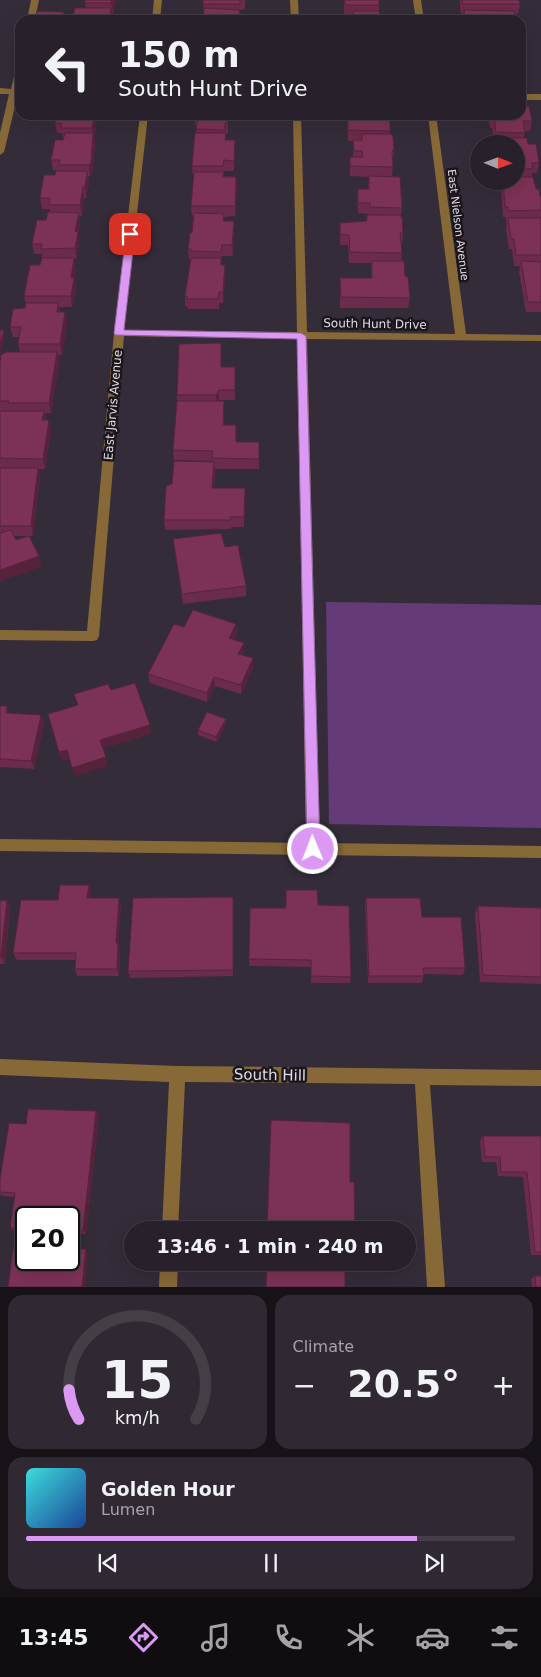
<!DOCTYPE html>
<html lang="en">
<head>
<meta charset="utf-8">
<style>
	:root { --surface:#28212b; --page:#302933; --text:#f1f3f6; --muted:#a5a3a9; --line:#443e47; --accent:#dc99f4 }
	body { margin:0; font-family:"DejaVu Sans",sans-serif; background:var(--page); color:var(--text); height:100vh; display:flex; flex-direction:column; font-size:19px; white-space:nowrap }
	* { box-sizing:border-box; margin:0 }
	p { font-size:16px; color:var(--muted) }
	.icon { flex:none; width:28px; height:28px; fill:none; stroke:currentColor; stroke-width:2; stroke-linecap:round; stroke-linejoin:round }
	.map { position:relative; height:1287px; overflow:hidden }
	.sheet { display:flex; flex-direction:column; gap:8px; padding:8px; background:#161218; flex:1 }
	.sheet>* { flex:none }
	.hud { position:absolute; left:15px; top:15px; width:511px; height:105px; border-radius:15px; box-shadow:0 5px 20px #0002,0 0 0 1px var(--line); background:#28212b; color:var(--text); overflow:hidden }
	.needle { width:32px; rotate:91deg }
	.fabs { position:absolute; left:470px; top:135px; display:grid; gap:10px }
	.fabs a { display:grid; place-items:center; width:55px; height:55px; border-radius:50%; background:var(--surface); box-shadow:0 5px 20px #0002,0 0 0 1px var(--line); font-size:25px }
	.speed { position:absolute; left:15px; top:1206px; display:flex; gap:10px; font-size:25px; font-weight:700; text-align:center }
	.speed>* { display:grid; place-content:center; width:65px; height:65px; border-radius:50%; background:var(--surface); box-shadow:0 5px 20px #0002,0 0 0 1px var(--line); line-height:1 }
	.speed .limit { border:2px solid #111; border-radius:8px; background:#fff; color:#111 }
	.pin { position:absolute; display:grid; place-items:center; width:42px; height:42px; color:#fff; margin:-21px; border-radius:10px; box-shadow:0 2px 8px #0006 }
	.me { position:absolute; width:55px; margin:-28px; rotate:359deg; stroke-linejoin:round; filter:drop-shadow(0 0 4px #0008) }
	.turn { display:flex; align-items:center; gap:18px; height:105px; padding:0 20px; font-size:22px }
	.turn .icon { width:65px; height:65px; stroke-width:2.5 }
	.turn b { display:block; font-size:35px; line-height:42px }
	.big { font-size:38px; font-weight:800; line-height:1.1 }
	.sheet .card { flex:1; display:flex; flex-direction:column; justify-content:center; gap:8px; min-width:0; padding:0 18px; border-radius:15px; background:var(--page) }
	.sheet .dial { align-items:center; gap:0 }
	.dial svg { height:130px; overflow:visible; fill:none; stroke:var(--line); stroke-width:7; stroke-linecap:round; text-anchor:middle }
	.dial text { fill:var(--text); stroke:none }
	.song { display:flex; align-items:center; gap:15px }
	.cover { width:60px; height:60px; border-radius:8px; background:linear-gradient(135deg,hsl(180 70% 55%),hsl(220 70% 35%)) }
	.played { height:5px; border-radius:2px; background:linear-gradient(90deg,var(--accent) 80%,var(--line) 80%) }
	.keys { display:flex; justify-content:space-around; direction:ltr }
	.heat { display:flex; justify-content:space-between; align-items:center; font-size:28px; direction:ltr }
	.sheet .tiles { flex:1; display:grid; gap:8px; grid-template-columns:1fr 1fr }
	.card:last-child { grid-column:span 2 }
	.trip { position:absolute; left:124px; top:1221px; width:292px; height:50px; border-radius:25px; background:var(--surface); box-shadow:0 5px 20px #0002,0 0 0 1px var(--line); font-weight:800; line-height:50px; text-align:center }
	.dock { display:flex; height:80px; justify-content:space-around; align-items:center; background:#100d11; color:var(--muted) }
	.dock .icon { width:35px; height:35px }
	.dock .active { color:var(--accent) }
	.dock b { font-size:22px; color:var(--text) }
	.map>svg:first-child { display:block }
	.green { fill:#643b78 }
	.lines { fill:none; stroke-linecap:round; stroke-linejoin:round }
	.minor { fill:#876937; fill-rule:evenodd }
	.wall { fill:#6b2b4a; fill-rule:evenodd }
	.shaded-wall { fill:#57233c }
	.building { fill:#7c3256; stroke:#57233c }
	.route { fill:#dc99f4; stroke:#8f639f }
	.labels { text-anchor:middle; dominant-baseline:central; stroke-width:5; stroke-linejoin:round; paint-order:stroke }
	.far-street-label { font-size:11px; fill:#e0dbe3; stroke:#1a161c }
	.street-label { font-size:12px; fill:#e0dbe3; stroke:#1a161c }
	.near-street-label { font-size:15px; fill:#e0dbe3; stroke:#1a161c }
</style>
</head>
<body>
<div class="map">
<svg width="541" height="1287" viewBox="0 0 541 1287">
	<rect width="100%" height="100%" fill="#352c39"/>
	<!-- green -->
	<path class="green" d="M326,602L541,605V828L329,824Z"/>
	<g class="lines">
		<!-- minor -->
		<path class="minor" d="M31,0H39L35,20H27Z
			M154,0H162L160,20H152Z
			M290,0H298L299,20H291Z
			M413,0H421L424,20H416Z
			M17,65H20V95L18,94L4,152L0,155V133L9,94H0V88L11,89Z
			M521,94H541V100H521Z
			M140,115H148L124,330L297,332L293,115H301L307,332L455,334L428,115H436L466,334L541,335V341L307,339L320,843L541,846V858L0,851V839L306,843L297,339L124,336L99,636L97,640L93,641L0,640V630L87,631L114,333Z
			M0,1059L177,1066L541,1070V1086L430,1085L445,1287H427L415,1084L185,1082L178,1230H162L169,1082L0,1075Z
			M160,1262H178L177,1287H159Z"/>
	</g>
	<!-- wall -->
	<path class="wall" d="M116,0L113,13H111L112,20L73,15L86,8L85,3Z
		M203,0H245V9L240,10V15L204,14Z
		M344,0H379V11L381,20H352L353,15H344Z
		M460,0H519L520,4L518,14L462,20L463,15H461L460,6Z
		M521,42L525,50L523,60H521Z
		M56,115H98L94,136L95,144L92,174L90,176H88L89,183L86,198H84L82,216H79L80,223L78,235L79,243L76,259H74L76,269L74,280L76,288L72,307H59L60,312H65L67,322L62,355H58L59,363L51,413H45L46,420L51,431L45,469H38L40,478L33,536H29L42,566L0,581V362L20,352L18,344L19,337H13L10,327L25,308L26,305L24,296L40,265L42,258V254H34L32,244L50,212V209H42L40,198L55,175L60,171L53,170L51,160L64,138H63L62,133H57L55,123ZM14,536H28L16,540Z
		M195,115H228V134H226V140H235L234,171H224V176L236,177L237,187L235,216L224,217V221H234V231L233,256H222L221,265L225,276L223,303H219V309H188V307L185,306V296L191,259H189L188,249L192,233L193,217H192L191,206L194,176H193L192,166L196,133L197,125H195Z
		M347,115H390V134L394,151L393,162V161L392,177L402,208L401,216L403,233L402,244H401L402,253L401,261L410,298L408,308H340V278H371V263H349L348,245H340V223L366,221L367,215H369V214L358,213L357,200L358,189H368L369,177L350,176V157H353V141H348Z
		M488,115H521L532,121L530,131H525L524,138L539,163L537,173H532V177L536,189L540,196H541V312H526L519,272L520,266H514L512,249H509L506,229L507,221H506V217H503L501,187L502,181H516V144H496V143H494L492,128H490Z
		M221,343V367H235V400H219V401H224V425L236,442H259V469H215L214,488H245L244,527H231V529L165,530L164,520L172,484L213,462V461L174,460L173,450L177,401V395Z
		M173,539L246,586V596L183,604Z
		M236,624L237,633L234,640L244,652L242,655L253,668L241,694L215,686L207,702L150,683L148,674L184,627Z
		M0,706L10,713L44,723L34,769L0,767Z
		M226,719V724L217,742L198,735V730Z
		M89,885L91,893V898L121,905L118,943L120,950L119,976H77L75,969L76,960H17L13,953L58,900Z
		M233,897V976L130,978L128,971Z
		M366,898L422,917L465,968L463,975L424,974L422,983H368L365,905Z
		M0,901L10,908L5,964H0Z
		M318,905L351,977L350,983H311V967L249,966V959L286,908Z
		M478,906L541,908V984L480,982L475,914Z
		M96,1111L99,1116L86,1234L69,1233V1218H26V1232L14,1231L10,1228L15,1197L2,1196L0,1194V1179L26,1124Z
		M483,1136H541V1255H531L523,1177L498,1176L496,1162H482L480,1141Z
		M535,1276L541,1287H532L531,1279Z"/>
	<!-- shaded-wall -->
	<path class="shaded-wall" d="M112,0H116L113,13L111,3Z
		M111,8L112,18V20H110Z
		M95,115H98L94,136L95,144L92,174L90,176L89,165L93,137L92,128Z
		M235,140V151L234,171V161Z
		M87,173L89,183L86,198L85,187Z
		M236,177L237,187L235,216V206Z
		M83,187L84,198L82,216L80,205Z
		M79,213L80,223L78,235L79,243L76,259L75,248V231Z
		M234,221V231L233,256L232,245Z
		M74,258L76,269L74,280L76,288L72,307L71,296V278Z
		M225,265V276L223,303V292Z
		M58,303L60,314L57,312Z
		M65,312L67,322L62,355L60,344Z
		M4,330L5,336L0,355V345Z
		M57,352L59,363L51,413L49,403Z
		M219,390V400L217,405L216,395Z
		M44,411L46,421L42,420Z
		M49,420L51,431L45,469L43,459Z
		M214,462L215,472L213,498L212,488Z
		M38,468L40,478L33,536L31,526Z
		M245,488V498L244,527V517Z
		M39,556L42,566L0,581V570Z
		M236,624L237,633L230,648L229,638Z
		M244,643V652L239,663L238,654Z
		M253,658V668L241,694V685Z
		M214,677L215,686L207,702V693Z
		M7,706L10,715L6,713Z
		M41,715L44,723L34,769L31,761Z
		M226,719V724L217,742L216,737Z
		M150,725L151,734L102,749L100,740Z
		M67,750L70,759L62,761L59,752Z
		M106,757L108,766L75,776L72,768Z
		M89,885L91,893L90,905L87,898Z
		M233,897L234,904L233,976Z
		M119,898L121,905L118,950L116,943Z
		M7,900L10,908L5,964L1,957Z
		M118,943L120,950L119,976L117,969Z
		M96,1111L99,1116L86,1234L83,1230Z
		M86,1249L88,1253L85,1287H82Z"/>
	<!-- building -->
	<path class="building" d="M85,0H112L111,3H85Z
		M203,0H240V4H203Z
		M345,0H379V5H345Z
		M462,0H519L520,4H462Z
		M75,8H111L110,20H63L64,15H73Z
		M204,8L239,10V16H255V20H203Z
		M464,10L514,11L516,20H465Z
		M37,11L64,12L62,20H35Z
		M353,11H379L381,20H353Z
		M521,42H523L525,50H521Z
		M521,106H529L532,121H523L525,133L496,132L494,117H492L491,115H521Z
		M56,115H95L92,128H61L62,123H55Z
		M198,115H228L227,123H225V130L196,129Z
		M348,115H390V131L348,130Z
		M65,133H93L91,163L89,165H59L60,160H51L55,140H63Z
		M195,133H226L225,140H235L234,161L224,160L223,166H192Z
		M362,134H391L393,136L394,151H392L393,167L350,166V157H363L362,151H354L353,140H362Z
		M497,138H527L528,144H536L539,163H532L533,169H516V144H498Z
		M56,171H86L87,173L85,187H83L80,205H49L50,198H40L44,175H55Z
		M194,172H223V177H236L235,206H191Z
		M369,176L400,177L402,208L370,207V203H358V189H369Z
		M516,177H533L536,189H539L540,196H541V210L508,211V207H505L503,181H516Z
		M48,212L79,213L75,231L78,232L75,248L41,249L42,244H32L37,220H46Z
		M194,213L224,214L223,221H234L232,245H222L221,252L191,251V249H188L190,233H192Z
		M367,215H399L402,217L403,233H400L402,253L350,252L349,235L340,234V223L367,221Z
		M508,218H541V255H516L514,239H511Z
		M42,258H74L71,278H74L71,296H24L30,265H40Z
		M191,258H221V265H225L223,292H219L218,299H187V296H185Z
		M372,261H404L405,276L408,277L410,298L341,297L340,278H372Z
		M521,261L541,262V302H528Z
		M26,303H58L57,312H65L60,344H18L21,327H10L13,309L25,308Z
		M0,330H4L0,345Z
		M221,343V367H235V390H219L216,395H177L179,344Z
		M6,352H57L49,403H8L9,401H0V362L1,355Z
		M177,401H224L223,425H236V442H259V459L212,458L213,451L173,450Z
		M0,411H44L42,420H49L43,459L0,458Z
		M174,461L214,462L212,488H245L244,517H230L231,520H164L166,486L172,484Z
		M0,468H38L31,526H0Z
		M11,530L16,540L29,536L39,556L0,570V533Z
		M221,533L225,547L238,545L246,586L182,594L173,539Z
		M193,610L236,624L229,638L244,643L238,654L253,658L241,685L214,677L207,693L148,674L174,624L184,627Z
		M135,683L150,725L100,740L106,757L72,768L67,750L59,752L48,714L78,705L74,694L108,684L111,690Z
		M0,706H7L6,713L41,715L31,761L0,759Z
		M207,712L226,719L216,737L198,730Z
		M60,885H89L87,898H119L116,943H118L117,969H75L76,953H13L21,900H58Z
		M286,890H317L318,905L349,906L351,977L311,976V960L249,959L250,908H286Z
		M233,897V970L128,971L133,898Z
		M366,898H420L422,917H461L465,968H423L424,976H369Z
		M7,900L1,957L0,958V901Z
		M478,906L541,908V977L483,975Z
		M28,1109L96,1111L83,1230H69V1218H26V1228H10L15,1193L0,1192V1179L9,1123L26,1124Z
		M271,1120L350,1123V1182H354L355,1230H267Z
		M483,1136H541V1252H535L527,1172H501L500,1157H485Z
		M13,1248H26V1260H69V1249H86L82,1287H8Z
		M267,1262H345V1287H266Z
		M535,1276H541V1287H536Z"/>
	<!-- route -->
	<path class="route" d="M130,231L135,234L124,330L301,333L306,336L320,849L318,853L313,855L309,853L307,849L297,339L115,335L114,333L126,234Z"/>
	<g class="labels">
		<!-- far-street labels -->
		<g class="far-street-label">
			<text transform="translate(458 225) rotate(83)">East Nielson Avenue</text>
		</g>
		<!-- street labels -->
		<g class="street-label">
			<text transform="translate(375 324) rotate(1)">South Hunt Drive</text>
			<text transform="translate(113 405) rotate(-85)">East Jarvis Avenue</text>
		</g>
		<!-- near-street labels -->
		<g class="near-street-label">
			<text transform="translate(270 1075) rotate(1)">South Hill</text>
		</g>
	</g>
</svg>
<div class="fabs">
<a><svg class="needle" viewBox="-14 -14 28 28"><path d="M0-13l5 13h-10z" fill="#e53935"/><path d="M0 13l5-13h-10z" fill="#a5a3a9"/></svg></a>
</div>
<div class="speed"><div class="limit">20</div></div>
<div class="pin" style="left:130px;top:234px;background:#d93025"><svg class="icon" aria-label="arrive" viewBox="0 0 24 24"><path d="M6 21V4h12l-3 4 3 4H6"/></svg></div>
<svg class="me" style="left:313px;top:849px" viewBox="-20 -20 40 40"><circle r="17" fill="#dc99f4" stroke="#fff" stroke-width="3"/><path d="M0-11L8 9 0 5-8 9z" fill="#fff"/></svg>
<div class="trip">13:46 · 1 min · 240 m</div>
<div class="hud">
<div class="turn"><svg class="icon" aria-label="left" viewBox="0 0 24 24"><path d="M17 20v-9H6M10 6l-5 5 5 5"/></svg><div><b>150 m</b>South Hunt Drive</div></div>
</div>
</div>
<section class="sheet">
<div class="tiles">
<div class="card dial"><svg viewBox="0 0 100 80">
<path d="M14 69A42 42 0 1 1 86 69"/>
<path d="M14 69A42 42 0 0 1 8 51" stroke="#dc99f4"/>
<text x="50" y="56" font-size="32" font-weight="700">15</text>
<text x="50" y="72" font-size="11">km/h</text>
</svg></div>
<div class="card"><p>Climate</p>
<div class="heat"><a>−</a><b class="big">20.5°</b><a>+</a></div>
</div>
<div class="card">
<div class="song"><i class="cover"></i><div><b>Golden Hour</b><p>Lumen</p></div></div>
<div class="played"></div>
<div class="keys"><svg class="icon" aria-label="previous" viewBox="0 0 24 24"><path d="M18 5L8 12l10 7zM5 5v14"/></svg><svg class="icon" aria-label="pause" viewBox="0 0 24 24"><path d="M8 5v14M16 5v14"/></svg><svg class="icon" aria-label="next" viewBox="0 0 24 24"><path d="M6 5l10 7-10 7zM19 5v14"/></svg></div>
</div>
</div>
</section>
<nav class="dock">
<b>13:45</b>
<svg class="icon active" aria-label="directions" viewBox="0 0 24 24"><path d="M12 3l9 9-9 9-9-9zM9 14v-3h6M13 9l2 2-2 2"/></svg>
<svg class="icon" aria-label="music" viewBox="0 0 24 24"><path d="M9 18V5l10-2v13"/><circle cx="6" cy="18" r="3"/><circle cx="16" cy="16" r="3"/></svg>
<svg class="icon" aria-label="phone" viewBox="0 0 24 24"><path d="M5 4h4l2 5-3 2q2 4 5 5l2-3 5 2v4C11 20 4 13 5 4z"/></svg>
<svg class="icon" aria-label="climate" viewBox="0 0 24 24"><path d="M12 3v18M4 7l16 10M4 17L20 7"/></svg>
<svg class="icon" aria-label="car" viewBox="0 0 24 24"><path d="M5 17H2v-5l4-1 3-4h7l3 4 3 1v5h-3M9 17h6M6 11h13"/><circle cx="7" cy="17" r="2"/><circle cx="17" cy="17" r="2"/></svg>
<svg class="icon" aria-label="filters" viewBox="0 0 24 24"><path d="M4 7h16M4 17h16"/><circle cx="9" cy="7" r="2"/><circle cx="15" cy="17" r="2"/></svg>
</nav>
</body>
</html>
